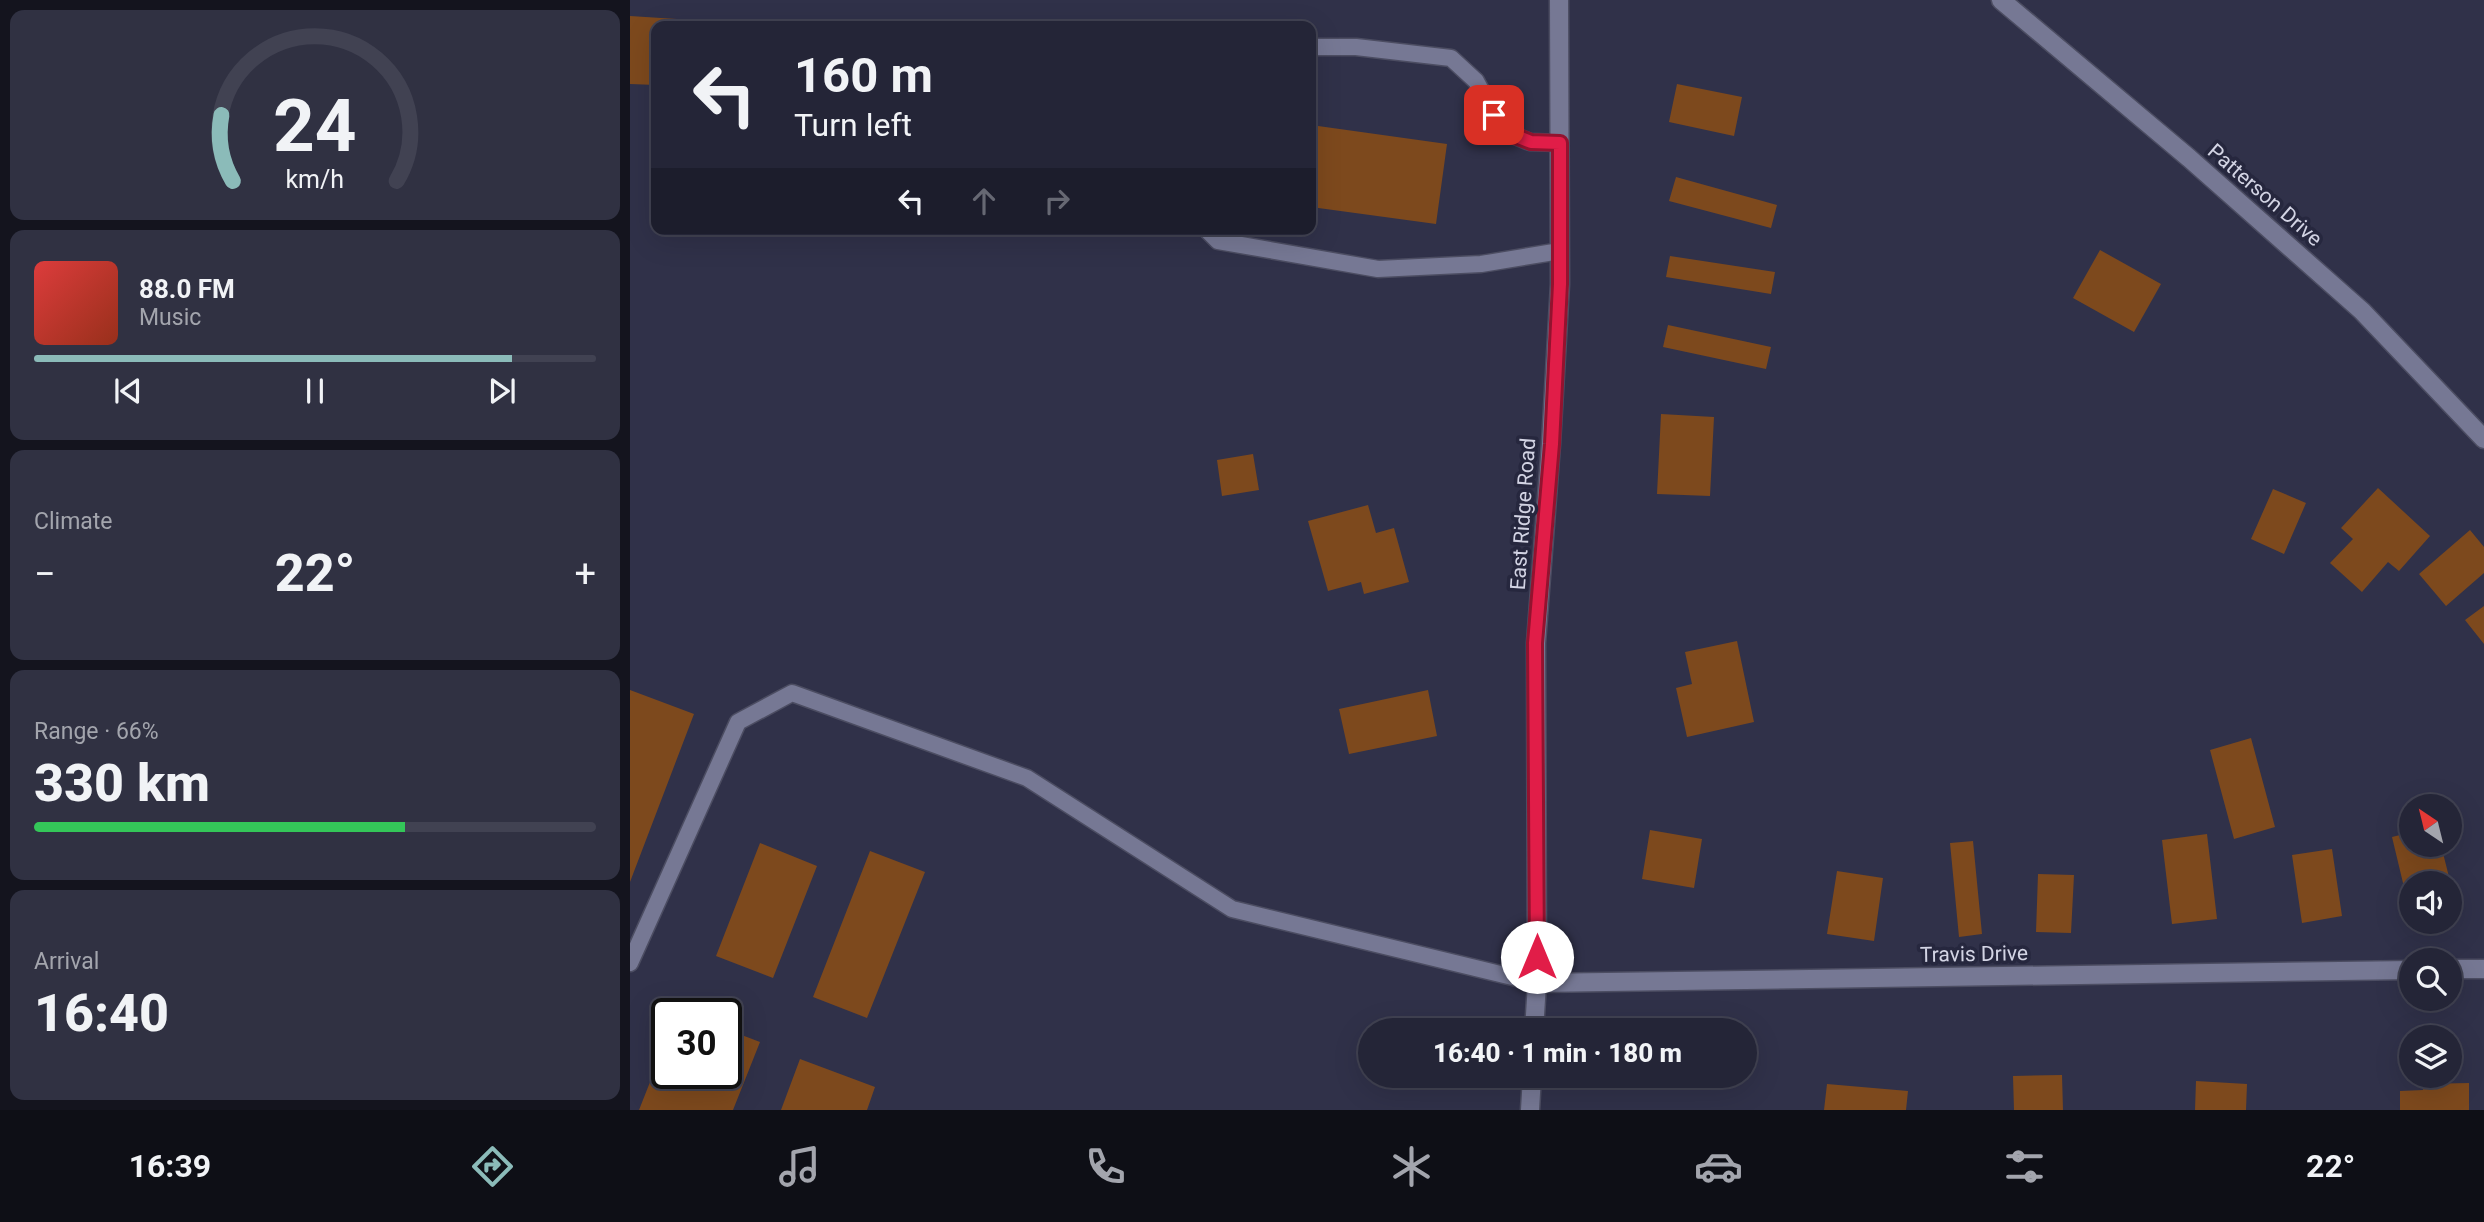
<!DOCTYPE html>
<html lang="en">
<head>
<meta charset="utf-8">
<style>
	:root { --surface:#242537; --page:#303142; --text:#f1f3f6; --muted:#a3a5ad; --line:#414252; --accent:#8bbbb9 }
	body { margin:0; font-family:Roboto,sans-serif; background:var(--page); color:var(--text); height:100vh; display:flex; flex-direction:column; font-size:26px; white-space:nowrap }
	* { box-sizing:border-box; margin:0 }
	p { font-size:23px; color:var(--muted) }
	.icon { flex:none; width:38px; height:38px; fill:none; stroke:currentColor; stroke-width:2; stroke-linecap:round; stroke-linejoin:round }
	.map { position:relative; flex:1; overflow:hidden }
	.drawer { display:flex; flex-direction:column; gap:10px; padding:10px; background:#14141e; width:630px }
	.drawer>* { flex:none }
	.hud { position:absolute; left:21px; top:21px; width:665px; height:214px; border-radius:14px; box-shadow:0 7px 28px #0002,0 0 0 2px var(--line); background:#242537; color:var(--text); overflow:hidden }
	.needle { width:46px; rotate:325deg }
	.buttons { position:absolute; left:1769px; top:794px; display:grid; gap:14px }
	.buttons a { display:grid; place-items:center; width:63px; height:63px; border-radius:50%; background:var(--surface); box-shadow:0 7px 28px #0002,0 0 0 2px var(--line); font-size:35px }
	.speed { position:absolute; left:21px; top:998px; display:flex; gap:14px; font-size:35px; font-weight:700; text-align:center }
	.speed>* { display:grid; place-content:center; width:91px; height:91px; border-radius:50%; background:var(--surface); box-shadow:0 7px 28px #0002,0 0 0 2px var(--line); line-height:1 }
	.speed .limit { border:4px solid #111; border-radius:10px; background:#fff; color:#111 }
	.pin { position:absolute; display:grid; place-items:center; width:60px; height:60px; color:#fff; margin:-30px; border-radius:14px; box-shadow:0 4px 10px #0006 }
	.me { position:absolute; width:77px; margin:-38px; rotate:0deg; stroke-linejoin:round; filter:drop-shadow(0 0 5px #0008) }
	.turn { display:flex; align-items:center; gap:24px; height:147px; padding:0 28px; font-size:32px }
	.turn .icon { width:91px; height:91px; stroke-width:2.5 }
	.turn b { display:block; font-size:49px; line-height:60px }
	.lanes { display:flex; align-items:center; height:66px; padding:0 28px; background:#0003; justify-content:center; gap:35px; direction:ltr }
	.lanes .off { opacity:.35 }
	.big { font-size:52px; font-weight:800; line-height:1.1 }
	.drawer .widget { flex:1; display:flex; flex-direction:column; justify-content:center; gap:10px; min-width:0; padding:0 24px; border-radius:14px; background:var(--page) }
	.drawer .dial { align-items:center; gap:0 }
	.dial svg { height:182px; overflow:visible; fill:none; stroke:var(--line); stroke-width:7; stroke-linecap:round; text-anchor:middle }
	.dial text { fill:var(--text); stroke:none }
	.song { display:flex; align-items:center; gap:21px }
	.cover { width:84px; height:84px; border-radius:10px; background:linear-gradient(135deg,hsl(0 70% 55%),hsl(10 70% 35%)) }
	.played { height:7px; border-radius:4px; background:linear-gradient(90deg,var(--accent) 85%,var(--line) 85%) }
	.keys { display:flex; justify-content:space-around; direction:ltr }
	.heat { display:flex; justify-content:space-between; align-items:center; font-size:38px; direction:ltr }
	.charge { height:10px; border-radius:5px; background:linear-gradient(90deg,#34c759 66%,var(--line) 0) }
	.trip { position:absolute; left:728px; top:1018px; width:399px; height:70px; border-radius:35px; background:var(--surface); box-shadow:0 7px 28px #0002,0 0 0 2px var(--line); font-weight:800; line-height:70px; text-align:center }
	.tabs { display:flex; height:112px; justify-content:space-around; align-items:center; background:#0e0f16; color:var(--muted) }
	.tabs .icon { width:49px; height:49px }
	.tabs .selected { color:var(--accent) }
	.tabs b { font-size:32px; color:var(--text) }
	main { display:flex; flex:1; min-height:0 }
	.map>svg:first-child { display:block }
	.building { fill:#7d491d }
	.lines { fill:none; stroke-linecap:round; stroke-linejoin:round }
	.lane-casing { stroke:#4c4d62; stroke-width:19 }
	.street-casing { stroke:#4c4d62; stroke-width:21 }
	.lane { stroke:#767894; stroke-width:16 }
	.street { stroke:#767894; stroke-width:18 }
	.route-casing { stroke:#92132f; stroke-width:18 }
	.route { stroke:#e11d48; stroke-width:12 }
	.labels { text-anchor:middle; dominant-baseline:central; stroke-width:7; stroke-linejoin:round; paint-order:stroke }
	.street-label { font-size:21px; fill:#d3d4e4; stroke:#26273e }
</style>
</head>
<body>
<main>
<section class="drawer">
<div class="widget dial"><svg viewBox="0 0 100 80">
<path d="M14 69A42 42 0 1 1 86 69"/>
<path d="M14 69A42 42 0 0 1 9 40" stroke="#8bbbb9"/>
<text x="50" y="56" font-size="32" font-weight="700">24</text>
<text x="50" y="72" font-size="11">km/h</text>
</svg></div>
<div class="widget">
<div class="song"><i class="cover"></i><div><b>88.0 FM</b><p>Music</p></div></div>
<div class="played"></div>
<div class="keys"><svg class="icon" aria-label="previous" viewBox="0 0 24 24"><path d="M18 5L8 12l10 7zM5 5v14"/></svg><svg class="icon" aria-label="pause" viewBox="0 0 24 24"><path d="M8 5v14M16 5v14"/></svg><svg class="icon" aria-label="next" viewBox="0 0 24 24"><path d="M6 5l10 7-10 7zM19 5v14"/></svg></div>
</div>
<div class="widget"><p>Climate</p>
<div class="heat"><a>−</a><b class="big">22°</b><a>+</a></div>
</div>
<div class="widget"><p>Range · 66%</p><b class="big">330 km</b><div class="charge"></div></div>
<div class="widget"><p>Arrival</p><b class="big">16:40</b></div>
</section>
<div class="map">
<svg width="1854" height="1110" viewBox="0 0 1854 1110">
	<rect width="100%" height="100%" fill="#303149"/>
	<!-- building -->
	<path class="building" d="M0,16L78,21V26H26V85L0,84Z
		M1047,84L1112,97L1104,136L1039,122Z
		M681,125L817,144L806,224L681,207Z
		M1046,177L1147,205L1141,228L1039,201Z
		M1470,250L1531,284L1504,332L1443,298Z
		M1040,256L1145,272L1141,294L1036,277Z
		M1038,325L1141,347L1136,369L1033,347Z
		M1031,414L1084,417L1080,496L1027,494Z
		M623,454L629,490L592,496L587,460Z
		M1748,488L1800,536L1769,571L1758,562L1732,592L1700,563L1723,539L1711,528Z
		M1643,489L1676,503L1654,554L1621,539Z
		M738,505L746,533L764,528L779,582L734,594L731,582L698,591L678,521Z
		M1840,530L1854,547V573L1816,606L1789,574Z
		M1854,606V644L1835,620Z
		M1107,641L1124,722L1057,737L1046,688L1062,684L1055,652Z
		M0,690L64,714L0,882Z
		M798,690L807,736L719,754L709,709Z
		M1621,738L1645,827L1604,839L1580,750Z
		M1020,830L1072,839L1064,888L1012,879Z
		M1782,832V845H1811L1824,897L1820,898V884H1782V908H1779L1762,837Z
		M1577,834L1587,919L1542,924L1532,840Z
		M1343,841L1352,934L1329,937L1320,843Z
		M130,843L187,866L143,978L86,956Z
		M1702,849L1712,916L1672,923L1662,855Z
		M240,851L295,872L237,1018L183,997Z
		M1207,871L1253,878L1244,941L1197,934Z
		M1408,874L1444,875L1441,933L1406,932Z
		M96,1029L130,1042L103,1110H9L37,1039V1073H96Z
		M170,1059L245,1087L237,1110H151Z
		M1432,1075L1433,1110H1384L1383,1076Z
		M1566,1081L1617,1084L1616,1110H1565Z
		M1839,1083V1110H1770V1091L1793,1090V1084Z
		M1197,1084L1278,1091L1276,1110H1194Z"/>
	<g class="lines">
		<defs>
			<path id="lane" d="M681,47H726L821,58L846,81L873,131L900,142L930,143
				M576,229L588,241L748,269L851,264L930,251
				M0,963L108,722L162,693L397,778L602,909L907,983"/>
			<path id="street" d="M1371,0L1559,158L1732,311L1854,439
				M1820,969H1854
				M907,983L1782,970
				M904,1031L907,983L906,643L921,444L930,284L929,0
				M900,1110L902,1076"/>
		</defs>
		<!-- lane casing -->
		<use href="#lane" class="lane-casing"/>
		<!-- street casing -->
		<use href="#street" class="street-casing"/>
		<!-- lane -->
		<use href="#lane" class="lane"/>
		<!-- street -->
		<use href="#street" class="street"/>
	</g>
	<g class="lines">
		<defs>
			<path id="route" d="M864,115L873,131L901,142L930,143V284L922,444L905,643L907,957"/>
		</defs>
		<!-- route casing -->
		<use href="#route" class="route-casing"/>
		<!-- route -->
		<use href="#route" class="route"/>
	</g>
	<g class="labels">
		<!-- street labels -->
		<g class="street-label">
			<text transform="translate(1635 195) rotate(41)">Patterson Drive</text>
			<text transform="translate(893 514) rotate(-86)">East Ridge Road</text>
			<text transform="translate(1344 954) rotate(-1)">Travis Drive</text>
		</g>
	</g>
</svg>
<div class="buttons">
<a><svg class="needle" viewBox="-14 -14 28 28"><path d="M0-13l5 13h-10z" fill="#e53935"/><path d="M0 13l5-13h-10z" fill="#a3a5ad"/></svg></a>
<a><svg class="icon" aria-label="sound" viewBox="0 0 24 24"><path d="M4 9h4l5-4v14l-5-4H4zM17 9q2 3 0 6"/></svg></a>
<a><svg class="icon" aria-label="search" viewBox="0 0 24 24"><circle cx="10" cy="10" r="6"/><path d="M15 15l6 6"/></svg></a>
<a><svg class="icon" aria-label="layers" viewBox="0 0 24 24"><path d="M12 4l9 5-9 5-9-5zM3 14l9 5 9-5"/></svg></a>
</div>
<div class="speed"><div class="limit">30</div></div>
<div class="pin" style="left:864px;top:115px;background:#d93025"><svg class="icon" aria-label="arrive" viewBox="0 0 24 24"><path d="M6 21V4h12l-3 4 3 4H6"/></svg></div>
<svg class="me" style="left:907px;top:957px" viewBox="-20 -20 40 40"><circle r="19" fill="#fff"/><path d="M0-13L10 11 0 6-10 11z" fill="#e11d48"/></svg>
<div class="trip">16:40 · 1 min · 180 m</div>
<div class="hud">
<div class="turn"><svg class="icon" aria-label="left" viewBox="0 0 24 24"><path d="M17 20v-9H6M10 6l-5 5 5 5"/></svg><div><b>160 m</b>Turn left</div></div>
<div class="lanes"><svg class="icon" aria-label="left" viewBox="0 0 24 24"><path d="M17 20v-9H6M10 6l-5 5 5 5"/></svg><svg class="icon off" aria-label="ahead" viewBox="0 0 24 24"><path d="M12 20V5M6 11l6-6 6 6"/></svg><svg class="icon off" aria-label="right" viewBox="0 0 24 24"><path d="M7 20v-9h11M14 6l5 5-5 5"/></svg></div>
</div>
</div>
</main>
<nav class="tabs">
<b>16:39</b>
<svg class="icon selected" aria-label="directions" viewBox="0 0 24 24"><path d="M12 3l9 9-9 9-9-9zM9 14v-3h6M13 9l2 2-2 2"/></svg>
<svg class="icon" aria-label="music" viewBox="0 0 24 24"><path d="M9 18V5l10-2v13"/><circle cx="6" cy="18" r="3"/><circle cx="16" cy="16" r="3"/></svg>
<svg class="icon" aria-label="phone" viewBox="0 0 24 24"><path d="M5 4h4l2 5-3 2q2 4 5 5l2-3 5 2v4C11 20 4 13 5 4z"/></svg>
<svg class="icon" aria-label="climate" viewBox="0 0 24 24"><path d="M12 3v18M4 7l16 10M4 17L20 7"/></svg>
<svg class="icon" aria-label="car" viewBox="0 0 24 24"><path d="M5 17H2v-5l4-1 3-4h7l3 4 3 1v5h-3M9 17h6M6 11h13"/><circle cx="7" cy="17" r="2"/><circle cx="17" cy="17" r="2"/></svg>
<svg class="icon" aria-label="filters" viewBox="0 0 24 24"><path d="M4 7h16M4 17h16"/><circle cx="9" cy="7" r="2"/><circle cx="15" cy="17" r="2"/></svg>
<b>22°</b>
</nav>
</body>
</html>
